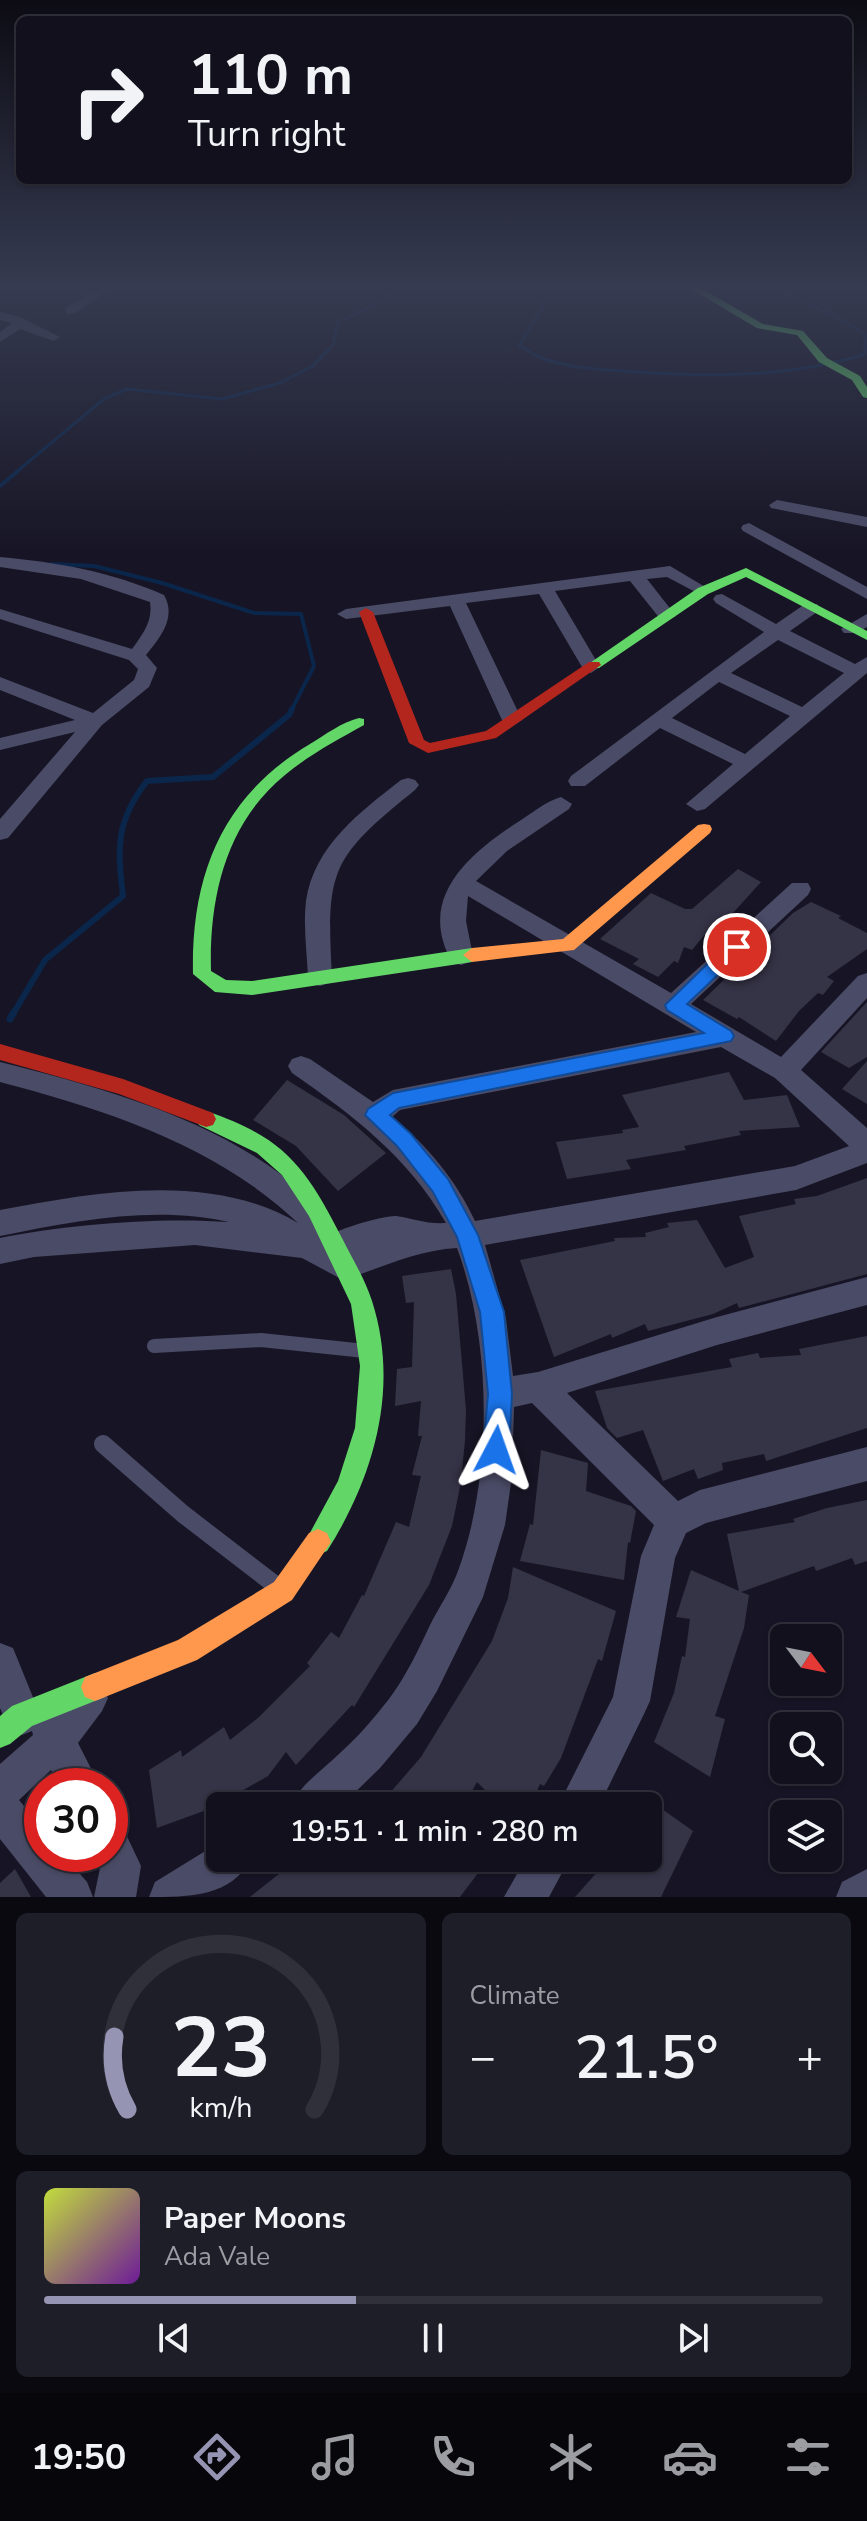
<!DOCTYPE html>
<html lang="en">
<head>
<meta charset="utf-8">
<style>
	:root { --surface:#11101c; --page:#1e1e29; --text:#f1f3f6; --muted:#9c9da3; --line:#30303b; --accent:#9694b3 }
	body { margin:0; font-family:"Nunito Sans",sans-serif; background:var(--page); color:var(--text); height:100vh; display:flex; flex-direction:column; font-size:30px; white-space:nowrap }
	* { box-sizing:border-box; margin:0 }
	p { font-size:26px; color:var(--muted) }
	.icon { flex:none; width:44px; height:44px; fill:none; stroke:currentColor; stroke-width:2; stroke-linecap:round; stroke-linejoin:round }
	.map { position:relative; height:1897px; overflow:hidden }
	.sheet { display:flex; flex-direction:column; gap:16px; padding:16px; background:#09090f; flex:1 }
	.sheet>* { flex:none }
	.guide { position:absolute; left:16px; top:16px; width:836px; height:168px; border-radius:12px; box-shadow:0 2px 6px #0004,0 0 0 2px var(--line); background:#11101c; color:var(--text); overflow:hidden }
	.needle { width:52px; rotate:122deg }
	.controls { position:absolute; left:770px; top:1624px; display:grid; gap:16px }
	.controls a { display:grid; place-items:center; width:72px; height:72px; border-radius:12px; background:var(--surface); box-shadow:0 2px 6px #0004,0 0 0 2px var(--line); font-size:40px }
	.speed { position:absolute; left:24px; top:1768px; display:flex; gap:16px; font-size:40px; font-weight:700; text-align:center }
	.speed>* { display:grid; place-content:center; width:104px; height:104px; border-radius:50%; background:var(--surface); box-shadow:0 2px 6px #0004,0 0 0 2px var(--line); line-height:1 }
	.speed .limit { border:12px solid #d22; background:#fff; color:#111 }
	.pin { position:absolute; display:grid; place-items:center; width:68px; height:68px; color:#fff; margin:-34px; border:4px solid #fff; border-radius:50%; box-shadow:0 2px 8px #0007 }
	.me { position:absolute; width:88px; margin:-44px; rotate:4deg; stroke-linejoin:round; filter:drop-shadow(0 0 6px #0008) }
	.turn { display:flex; align-items:center; gap:28px; height:168px; padding:0 40px; font-size:36px }
	.turn .icon { width:104px; height:104px; stroke-width:2.5 }
	.turn b { display:block; font-size:56px; line-height:68px }
	.big { font-size:60px; font-weight:600; line-height:1.1 }
	.sheet .card { flex:1; display:flex; flex-direction:column; justify-content:center; gap:12px; min-width:0; padding:0 28px; border-radius:12px; background:var(--page) }
	.sheet .dial { align-items:center; gap:0 }
	.dial svg { height:208px; overflow:visible; fill:none; stroke:var(--line); stroke-width:7; stroke-linecap:round; text-anchor:middle }
	.dial text { fill:var(--text); stroke:none }
	.song { display:flex; align-items:center; gap:24px }
	.cover { width:96px; height:96px; border-radius:12px; background:linear-gradient(135deg,hsl(70 70% 55%),hsl(280 70% 35%)) }
	.played { height:8px; border-radius:4px; background:linear-gradient(90deg,var(--accent) 40%,var(--line) 40%) }
	.keys { display:flex; justify-content:space-around; direction:ltr }
	.heat { display:flex; justify-content:space-between; align-items:center; font-size:44px; direction:ltr }
	.sheet .tiles { flex:1; display:grid; gap:16px; grid-template-columns:1fr 1fr }
	.card:last-child { grid-column:span 2 }
	.trip { position:absolute; left:206px; top:1792px; width:456px; height:80px; border-radius:12px; background:var(--surface); box-shadow:0 2px 6px #0004,0 0 0 2px var(--line); font-weight:600; line-height:80px; text-align:center }
	.tabs { display:flex; height:128px; justify-content:space-around; align-items:center; background:#07060b; color:var(--muted) }
	.tabs .icon { width:56px; height:56px }
	.tabs .active { color:var(--accent) }
	.tabs b { font-size:36px; color:var(--text) }
	.map>svg:first-child { display:block }
	.lines { fill:none; stroke-linecap:round; stroke-linejoin:round }
	.stream-far3 { stroke:#0b264b; stroke-width:3 }
	.stream-far2 { stroke:#0b264b; stroke-width:4 }
	.stream-far1 { stroke:#0b264b; stroke-width:6 }
	.stream { stroke:#0b264b; stroke-width:7 }
	.building { fill:#353346 }
	.lane-far1 { stroke:#4a4b66; stroke-width:14 }
	.lane { stroke:#4a4b66; stroke-width:18 }
	.street { fill:#4a4b66; fill-rule:evenodd }
	.fast { fill:#63d668; fill-rule:evenodd }
	.slow { fill:#ff974d; fill-rule:evenodd }
	.jam { fill:#b3261e; fill-rule:evenodd }
	.route { fill:#1a73e8; stroke:#114b97; stroke-width:2 }
</style>
</head>
<body>
<div class="map">
<svg width="867" height="1897" viewBox="0 0 867 1897">
	<rect width="100%" height="100%" fill="#171525"/>
	<g class="lines">
		<!-- stream-far3 -->
		<path class="stream-far3" d="M514,286L526,289L543,306L519,346C528,350 537,357 547,360C576,369 608,370 638,372C714,377 793,377 865,354V334L833,315L769,286
			M15,473L104,399L127,389L222,399L280,383L313,366L333,345L338,322L387,299L394,286"/>
		<!-- stream-far2 -->
		<path class="stream-far2" d="M0,486L18,471
			M51,564L94,566L162,583L254,613L301,614L314,666L291,711"/>
		<!-- stream-far1 -->
		<path class="stream-far1" d="M13,1014L45,960L123,896C117,847 116,821 147,781L213,777L289,715L292,709"/>
		<!-- stream -->
		<path class="stream" d="M10,1019L14,1012"/>
	</g>
	<!-- building -->
	<path class="building" d="M738,869L761,882L733,913L706,933L692,950L684,947L678,963L674,961L658,977L633,964L639,959L600,939L651,893L685,909H692Z
		M811,902L841,916L838,918L867,933V949L827,977L834,981L823,995L818,993L799,1011L776,1041L739,1017L737,1019L703,1000L793,913Z
		M867,1002V1057L849,1068L821,1052Z
		M867,1061V1104L842,1089Z
		M729,1072L744,1100L787,1095L800,1127L739,1131L741,1135L684,1146L686,1150L626,1160L631,1169L567,1179L556,1142L623,1133L622,1130L639,1127L622,1095Z
		M287,1080L344,1115L386,1153L338,1191L296,1146L253,1120Z
		M867,1178V1274L739,1308L737,1303L713,1314L648,1331L645,1324L612,1338L611,1334L554,1357L520,1260L615,1241L614,1238L646,1237L645,1233L669,1227L667,1223L697,1220L725,1268L754,1257L739,1216L796,1204L794,1199L817,1196Z
		M451,1269L456,1294L466,1410L465,1440L461,1482L452,1526L429,1585L354,1707L352,1705L296,1765L286,1752L268,1776L212,1808L157,1828L149,1770L181,1750L182,1757L224,1727L230,1740L259,1717L310,1666L307,1663L331,1632L339,1638L362,1595L364,1596L396,1522L409,1527L421,1476L412,1475L422,1436H418L421,1401L395,1406L397,1369L412,1367L414,1302L406,1303L402,1276Z
		M867,1336V1428L766,1461L764,1454L722,1463L723,1470L698,1479L694,1469L663,1481L643,1430L617,1438L607,1428L595,1391L732,1367L729,1359L758,1353L760,1358L801,1355L799,1349Z
		M541,1450L588,1463L586,1491L631,1506L636,1511L630,1543L628,1542L624,1580L520,1561L530,1524L533,1525Z
		M867,1500V1561L855,1565L852,1558L816,1571L814,1566L741,1592L749,1595L744,1628L715,1716L725,1719L710,1777L654,1742L674,1693L682,1656L685,1657L690,1619L676,1617L691,1570L739,1591L727,1534L795,1522L793,1519L827,1508Z
		M513,1567L616,1611L602,1661L598,1659L561,1758L544,1786L540,1784L530,1806H501L477,1782L469,1796L464,1791L454,1806H382L392,1797L389,1794L421,1757L492,1641L508,1598Z
		M648,1799L693,1831L661,1897H575L599,1870L603,1858H648Z
		M299,1858H465L478,1873L460,1897H250Z
		M15,1869L31,1897H0V1883Z"/>
	<g class="lines">
		<!-- lane-far1 -->
		<path class="lane-far1" d="M154,1346L261,1340L365,1351"/>
		<!-- lane -->
		<path class="lane" d="M103,1444L183,1514L274,1584"/>
		<!-- street -->
		<path class="street" d="M99,286H114L74,314H66V308Z
			M0,312L20,317L60,337L54,341L20,329L0,342V332L12,323L0,320Z
			M777,500L867,517V527L771,508L769,505Z
			M749,523L867,587V599L743,531L741,528L743,525Z
			M0,557C57,562 112,572 164,595C177,618 160,637 146,655L157,668L149,687L102,725L8,838L0,840V819L75,732L0,750V738L75,720L0,690V677L93,713L134,680L138,669L129,660L0,619V609L132,649C143,634 153,621 150,602L81,579L0,567Z
			M670,566L712,591L703,596L667,577L647,579L676,616L667,621L661,620L630,581L555,591L600,667L591,673L582,667L539,594L466,603L522,720L512,726L502,720L450,606L346,619L337,614L346,609Z
			M722,594L776,624L805,604H817L820,608L817,612L790,631L855,664L867,657V673L705,809L697,811L686,804L733,764L660,728L585,786H571L568,781L571,776L764,632L716,603L713,599L716,595ZM778,640L844,673L802,707L731,673ZM719,682L790,716L745,754L672,718Z
			M867,614V627L856,633H844L841,629Z
			M408,778L415,780L419,785L415,790C331,858 326,869 332,977L329,983L320,986L311,983L308,977C307,952 303,926 306,901C314,846 360,812 401,780Z
			M561,797L572,804L569,809L507,851L476,881L671,993L792,883H808L811,889L808,895L691,1004L781,1057L858,976L867,973V998L801,1070L867,1128V1163L796,1190L485,1245L506,1319L513,1376L538,1372L717,1317L867,1277V1305L717,1345L567,1393L678,1501L700,1490L867,1447V1481L706,1523L686,1533L675,1558L650,1701L644,1714L599,1806H558L613,1697L641,1556L654,1525L532,1403L514,1407L512,1476L505,1525L483,1597L437,1691L417,1724L380,1768L341,1806H291C300,1784 323,1770 340,1753C358,1737 374,1718 389,1699C406,1676 418,1651 430,1625C439,1607 451,1590 458,1571C493,1476 492,1342 457,1248C417,1250 381,1268 343,1280L302,1258L195,1245L34,1257L0,1264V1238C67,1224 161,1217 229,1222C156,1205 73,1221 0,1236V1210C95,1192 210,1171 298,1223C217,1146 107,1110 0,1082V1062C104,1088 221,1120 304,1193C314,1202 326,1211 332,1224L328,1233L319,1236L323,1239C331,1231 384,1215 396,1216C416,1219 424,1224 446,1223C408,1157 354,1116 292,1073L288,1066L292,1059L301,1056L310,1059L373,1102L393,1090L696,1032L468,896L466,921L473,956L470,962L461,965L452,962C416,898 469,854 518,822C531,814 546,801 561,797ZM721,1047L775,1078L849,1146L795,1166L475,1221C456,1180 427,1145 392,1117L400,1110Z
			M0,1643L13,1648L39,1712L49,1708L55,1711L76,1685L89,1679L102,1685L108,1698L102,1711L78,1743L100,1786H59L51,1770L19,1800L42,1828V1854H63L87,1882L93,1897H46L0,1839V1764L33,1735L32,1731L22,1735L9,1729L0,1708Z
			M110,1824L124,1830L141,1866L136,1897H94L100,1868L94,1854H110Z
			M220,1842V1858H251C233,1897 188,1897 149,1897L155,1882Z
			M526,1858H570L549,1897H504Z
			M867,1869V1897H836L842,1882Z"/>
		<!-- fast -->
		<path class="fast" d="M686,286H697L763,324L803,331L827,358L860,376L867,387V398L863,397L852,380L819,362L797,335L757,328Z
			M746,568L867,631V640L746,577L708,594L599,668H589L587,665L698,588Z
			M359,718L364,719V725C337,740 309,755 285,775C226,823 209,897 211,971L226,980L252,981L472,948L481,955L472,962L252,995L215,992L193,974C191,875 222,796 310,744C325,735 342,722 359,718Z
			M206,1111C286,1138 306,1168 343,1240C353,1260 365,1279 372,1301C400,1388 374,1477 327,1551L318,1555L309,1551L305,1542L338,1481L355,1428L360,1366L351,1304L309,1216L282,1175L257,1153L199,1125L196,1119L199,1113Z
			M95,1673L105,1677L109,1687L105,1697L32,1726L10,1744L0,1748V1716L12,1706Z"/>
		<!-- slow -->
		<path class="slow" d="M704,824L710,825L712,829L710,833L574,950L472,962L463,955L472,948L563,939L698,825Z
			M318,1529L327,1533L331,1542L292,1600L197,1660L95,1701L85,1697L81,1687L85,1677L178,1640L274,1582L309,1533Z"/>
		<!-- jam -->
		<path class="jam" d="M366,608L373,612L424,740L430,743L486,731L589,662H599L601,665L496,738L428,753L409,743L359,612Z
			M0,1044L123,1079L213,1113L216,1119L213,1125L206,1127L119,1094L0,1060Z"/>
	</g>
	<!-- sky -->
	<linearGradient id="sky" x2="0" y2="1"><stop stop-color="#0d0c14"/><stop offset="0.52" stop-color="#363b51"/><stop offset="1" stop-color="#363b51" stop-opacity="0"/></linearGradient>
	<rect width="867" height="552" fill="url(#sky)"/>
	<!-- route -->
	<path class="route" d="M737,940L746,947L743,951L687,1004L731,1031L734,1036L731,1041L399,1108L390,1115L411,1134L448,1179L478,1235L504,1312L512,1394L509,1450L505,1459L496,1463L487,1459L483,1450L488,1394L480,1312L457,1237L433,1192L397,1146L365,1115L368,1109L393,1093L704,1033L667,1010L665,1005L730,942Z"/>
</svg>
<div class="controls">
<a><svg class="needle" viewBox="-14 -14 28 28"><path d="M0-13l5 13h-10z" fill="#e53935"/><path d="M0 13l5-13h-10z" fill="#9c9da3"/></svg></a>
<a><svg class="icon" aria-label="search" viewBox="0 0 24 24"><circle cx="10" cy="10" r="6"/><path d="M15 15l6 6"/></svg></a>
<a><svg class="icon" aria-label="layers" viewBox="0 0 24 24"><path d="M12 4l9 5-9 5-9-5zM3 14l9 5 9-5"/></svg></a>
</div>
<div class="speed"><div class="limit">30</div></div>
<div class="pin" style="left:737px;top:947px;background:#d93025"><svg class="icon" aria-label="arrive" viewBox="0 0 24 24"><path d="M6 21V4h12l-3 4 3 4H6"/></svg></div>
<svg class="me" style="left:496px;top:1450px" viewBox="-20 -20 40 40"><path d="M0-17L14 15 0 8-14 15z" fill="#1a73e8" stroke="#fff" stroke-width="4"/></svg>
<div class="trip">19:51 · 1 min · 280 m</div>
<div class="guide">
<div class="turn"><svg class="icon" aria-label="right" viewBox="0 0 24 24"><path d="M7 20v-9h11M14 6l5 5-5 5"/></svg><div><b>110 m</b>Turn right</div></div>
</div>
</div>
<section class="sheet">
<div class="tiles">
<div class="card dial"><svg viewBox="0 0 100 80">
<path d="M14 69A42 42 0 1 1 86 69"/>
<path d="M14 69A42 42 0 0 1 9 41" stroke="#9694b3"/>
<text x="50" y="56" font-size="32" font-weight="700">23</text>
<text x="50" y="72" font-size="11">km/h</text>
</svg></div>
<div class="card"><p>Climate</p>
<div class="heat"><a>−</a><b class="big">21.5°</b><a>+</a></div>
</div>
<div class="card">
<div class="song"><i class="cover"></i><div><b>Paper Moons</b><p>Ada Vale</p></div></div>
<div class="played"></div>
<div class="keys"><svg class="icon" aria-label="previous" viewBox="0 0 24 24"><path d="M18 5L8 12l10 7zM5 5v14"/></svg><svg class="icon" aria-label="pause" viewBox="0 0 24 24"><path d="M8 5v14M16 5v14"/></svg><svg class="icon" aria-label="next" viewBox="0 0 24 24"><path d="M6 5l10 7-10 7zM19 5v14"/></svg></div>
</div>
</div>
</section>
<nav class="tabs">
<b>19:50</b>
<svg class="icon active" aria-label="directions" viewBox="0 0 24 24"><path d="M12 3l9 9-9 9-9-9zM9 14v-3h6M13 9l2 2-2 2"/></svg>
<svg class="icon" aria-label="music" viewBox="0 0 24 24"><path d="M9 18V5l10-2v13"/><circle cx="6" cy="18" r="3"/><circle cx="16" cy="16" r="3"/></svg>
<svg class="icon" aria-label="phone" viewBox="0 0 24 24"><path d="M5 4h4l2 5-3 2q2 4 5 5l2-3 5 2v4C11 20 4 13 5 4z"/></svg>
<svg class="icon" aria-label="climate" viewBox="0 0 24 24"><path d="M12 3v18M4 7l16 10M4 17L20 7"/></svg>
<svg class="icon" aria-label="car" viewBox="0 0 24 24"><path d="M5 17H2v-5l4-1 3-4h7l3 4 3 1v5h-3M9 17h6M6 11h13"/><circle cx="7" cy="17" r="2"/><circle cx="17" cy="17" r="2"/></svg>
<svg class="icon" aria-label="filters" viewBox="0 0 24 24"><path d="M4 7h16M4 17h16"/><circle cx="9" cy="7" r="2"/><circle cx="15" cy="17" r="2"/></svg>
</nav>
</body>
</html>
